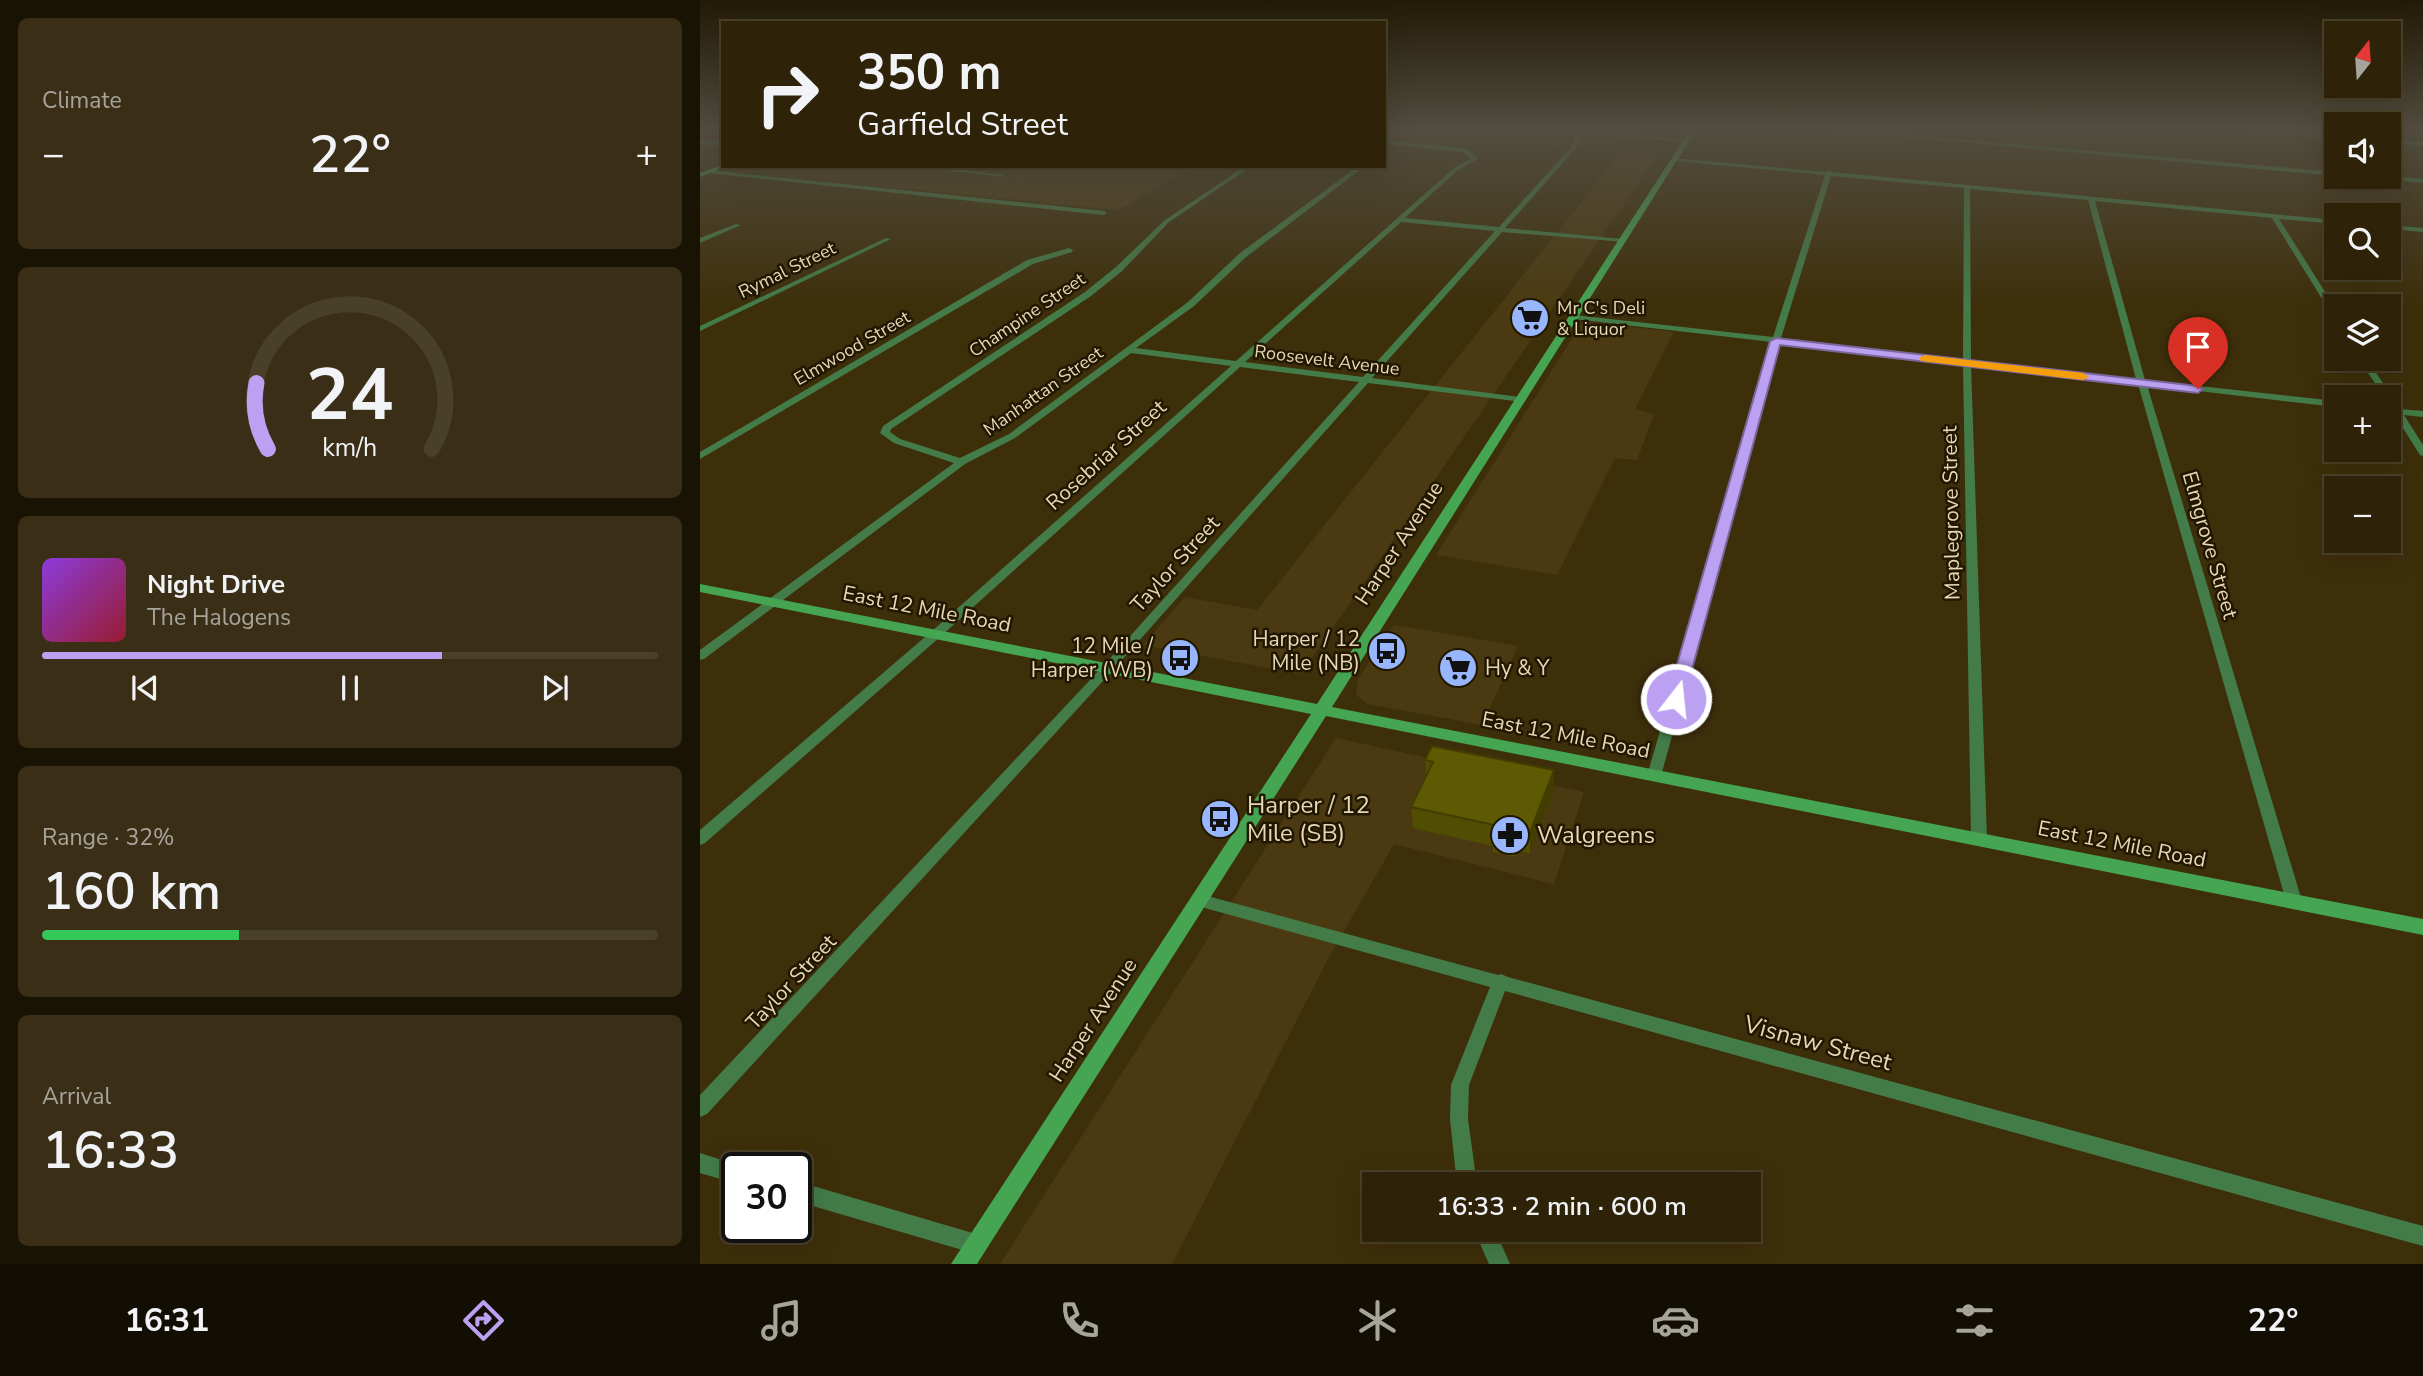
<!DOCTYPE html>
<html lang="en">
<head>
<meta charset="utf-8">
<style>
	:root { --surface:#2e2308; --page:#3a2f16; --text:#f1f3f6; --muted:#a7a49c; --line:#494029; --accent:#bca0f2 }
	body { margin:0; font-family:"Nunito Sans",sans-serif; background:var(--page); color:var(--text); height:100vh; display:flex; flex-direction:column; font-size:26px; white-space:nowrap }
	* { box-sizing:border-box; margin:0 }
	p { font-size:23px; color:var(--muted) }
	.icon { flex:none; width:38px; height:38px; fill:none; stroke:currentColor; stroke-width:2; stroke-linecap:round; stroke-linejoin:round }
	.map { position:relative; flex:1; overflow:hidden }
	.drawer { display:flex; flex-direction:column; gap:18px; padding:18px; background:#191304; width:700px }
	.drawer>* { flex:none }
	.hud { position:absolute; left:21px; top:21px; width:665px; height:147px; border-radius:0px; box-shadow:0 7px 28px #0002,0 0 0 2px var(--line); background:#2e2308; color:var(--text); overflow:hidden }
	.needle { width:46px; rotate:17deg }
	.tools { position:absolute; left:1624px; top:21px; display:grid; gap:14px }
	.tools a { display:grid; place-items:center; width:77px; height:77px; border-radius:0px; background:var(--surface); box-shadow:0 7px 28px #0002,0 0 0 2px var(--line); font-size:35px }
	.speed { position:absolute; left:21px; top:1152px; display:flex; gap:14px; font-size:35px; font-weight:700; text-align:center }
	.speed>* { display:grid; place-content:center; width:91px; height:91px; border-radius:50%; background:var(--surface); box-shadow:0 7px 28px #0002,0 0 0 2px var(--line); line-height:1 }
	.speed .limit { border:4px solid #111; border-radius:10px; background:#fff; color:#111 }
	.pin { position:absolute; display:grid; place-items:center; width:60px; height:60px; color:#fff; margin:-72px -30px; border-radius:50% 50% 50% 0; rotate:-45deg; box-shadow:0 0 7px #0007 }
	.pin .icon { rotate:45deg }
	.me { position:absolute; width:77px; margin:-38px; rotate:16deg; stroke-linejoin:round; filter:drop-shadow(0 0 5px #0008) }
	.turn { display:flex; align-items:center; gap:24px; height:147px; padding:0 21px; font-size:32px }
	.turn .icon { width:91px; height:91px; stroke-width:2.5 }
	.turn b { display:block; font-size:49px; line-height:60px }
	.big { font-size:52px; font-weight:600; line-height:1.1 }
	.drawer .card { flex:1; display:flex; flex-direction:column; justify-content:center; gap:10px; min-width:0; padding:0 24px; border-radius:10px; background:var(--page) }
	.drawer .dial { align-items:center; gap:0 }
	.dial svg { height:182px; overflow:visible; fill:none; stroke:var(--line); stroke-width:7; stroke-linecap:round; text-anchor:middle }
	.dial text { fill:var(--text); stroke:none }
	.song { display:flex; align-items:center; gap:21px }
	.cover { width:84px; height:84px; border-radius:10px; background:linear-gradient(135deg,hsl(270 70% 55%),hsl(350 70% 35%)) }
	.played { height:7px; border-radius:4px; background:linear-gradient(90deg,var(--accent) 65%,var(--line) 65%) }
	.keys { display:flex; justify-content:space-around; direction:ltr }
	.heat { display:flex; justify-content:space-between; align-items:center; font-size:38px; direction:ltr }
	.charge { height:10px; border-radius:5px; background:linear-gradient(90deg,#34c759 32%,var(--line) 0) }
	.trip { position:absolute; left:662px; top:1172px; width:399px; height:70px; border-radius:0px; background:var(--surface); box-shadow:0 7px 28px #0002,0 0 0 2px var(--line); font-weight:600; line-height:70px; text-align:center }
	.tabs { display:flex; height:112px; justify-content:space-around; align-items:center; background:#120e03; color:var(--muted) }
	.tabs .icon { width:49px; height:49px }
	.tabs .current { color:var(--accent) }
	.tabs b { font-size:32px; color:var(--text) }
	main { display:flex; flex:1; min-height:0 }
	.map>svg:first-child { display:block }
	.built { fill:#4b3a11 }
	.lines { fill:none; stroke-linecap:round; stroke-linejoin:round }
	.minor { fill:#437c49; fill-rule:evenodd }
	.secondary { fill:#45a553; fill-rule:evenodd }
	.wall { fill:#514d03 }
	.shaded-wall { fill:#423e02 }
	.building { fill:#5e5903; stroke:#423e02; stroke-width:2 }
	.route { fill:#bca0f2; stroke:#7a689d; stroke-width:2 }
	.slow { fill:#f59e0b }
	.labels { text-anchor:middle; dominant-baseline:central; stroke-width:5; stroke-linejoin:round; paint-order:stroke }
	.far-street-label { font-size:18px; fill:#e6d7b7; stroke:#221700 }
	.far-poi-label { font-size:18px; fill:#e6d7b7; stroke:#221700; text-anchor:start }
	.street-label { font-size:21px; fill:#e6d7b7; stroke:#221700 }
	.poi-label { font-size:21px; fill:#e6d7b7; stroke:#221700; text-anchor:end }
	.near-poi-label { font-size:24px; fill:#e6d7b7; stroke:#221700; text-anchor:start }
	.near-street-label { font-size:24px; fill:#e6d7b7; stroke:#221700 }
</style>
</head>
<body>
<main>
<section class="drawer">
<div class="card"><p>Climate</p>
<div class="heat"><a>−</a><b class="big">22°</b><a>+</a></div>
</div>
<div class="card dial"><svg viewBox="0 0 100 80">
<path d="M14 69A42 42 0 1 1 86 69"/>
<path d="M14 69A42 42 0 0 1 9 40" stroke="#bca0f2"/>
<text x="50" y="56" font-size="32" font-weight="700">24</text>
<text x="50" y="72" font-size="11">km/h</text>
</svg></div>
<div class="card">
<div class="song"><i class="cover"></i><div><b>Night Drive</b><p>The Halogens</p></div></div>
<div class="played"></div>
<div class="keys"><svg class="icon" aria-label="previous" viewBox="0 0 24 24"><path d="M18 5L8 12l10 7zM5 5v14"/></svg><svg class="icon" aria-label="pause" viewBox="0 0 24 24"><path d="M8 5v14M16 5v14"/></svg><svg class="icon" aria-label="next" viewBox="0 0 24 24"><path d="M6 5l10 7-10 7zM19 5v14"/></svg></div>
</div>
<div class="card"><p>Range · 32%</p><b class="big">160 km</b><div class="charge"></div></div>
<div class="card"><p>Arrival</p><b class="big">16:33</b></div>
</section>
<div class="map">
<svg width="1723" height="1264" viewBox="0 0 1723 1264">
	<rect width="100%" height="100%" fill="#3e2f0b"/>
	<!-- built -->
	<path class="built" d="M697,130H873L868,147Z
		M921,152L958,155L601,674L443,645L485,597L557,610Z
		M34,166H495L419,210L23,171Z
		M883,321L974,332L935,409L954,414L937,460L915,458L857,575L736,555Z
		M694,625L818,646L782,725L668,704L656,695L658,679Z
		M636,738L884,792L854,884L694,844L629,957L472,1264H300Z"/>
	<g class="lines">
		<!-- minor -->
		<path class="minor" d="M877,130L989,140L986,142L882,134L877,147L805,228L923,239L926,241L925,242L802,232L672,378L820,397L823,398V402L668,383L413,670L7,1114L0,1117V1095L405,664L659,382L540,367L240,637L5,843L0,845V830L232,631L531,366L431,353L315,438L265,464L4,659L0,660V650L254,463L194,443L180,433L183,426L385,292L416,267L465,220L545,166H552L469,222L422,271L391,296L191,429L190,432L200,439L260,458L309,434L426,348L488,302L540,253L658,166H665L546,257L494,306L436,348L536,361L754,168L771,159L762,152L684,144V140L763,148L772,152L778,159L758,170L705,218L799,227L872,146ZM701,222L795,231L663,377L545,362Z
			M1127,130H1151L1636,172V176Z
			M1549,130L1636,135V139L1552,132Z
			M1689,139L1723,142V146L1689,143Z
			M0,140L23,142V146L0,144Z
			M973,158L1126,172L1129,170L1132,172L1636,220V224L1579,219L1636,309V317L1632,315L1572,218L1395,201L1445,380L1636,401V407L1447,385L1602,901L1600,906L1594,907L1588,906L1586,901L1438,384L1271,365L1287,839L1284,843L1279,845L1274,843L1271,839L1263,364L1080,343L961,776L959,780H949L947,776L1072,342L874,319L870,317L874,315L1073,337L1125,175L975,161ZM1131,176L1264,188L1263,359L1081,338ZM1270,189L1388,200L1436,379L1271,360Z
			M207,166H231L305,175L302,177Z
			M9,170L404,211L407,213L404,215L7,173Z
			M1689,176L1723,179V183L1669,177Z
			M36,224L41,225L0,243V238Z
			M1689,225L1723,228V232L1689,229Z
			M186,238L191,239L0,331V326Z
			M369,248L373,250L372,252L333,264L0,459V452L327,260Z
			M1659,359H1667L1700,409L1723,411V417L1704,415L1723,445V456L1720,455L1694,414L1689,412L1691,409L1689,397H1684Z
			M500,894L798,975L801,974L808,977L1723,1226V1246L805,991L769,1085L768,1119L777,1185H757L750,1119L751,1085L790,987L494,905L492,900L494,895Z
			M0,1153L44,1167H37V1184L0,1173Z
			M96,1181L276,1234L283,1237L286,1244L283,1251L276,1254L96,1201Z
			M774,1230H795L810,1264H789Z"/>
		<!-- secondary -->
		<path class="secondary" d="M990,130H996L632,707L1723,919V935L626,716L277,1264H251L611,714L0,592V584L617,704Z
			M23,165L28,166L0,177V173Z"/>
	</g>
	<!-- wall -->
	<path class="wall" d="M725,760L854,770V792L830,854L819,851L816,857L793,852V846L713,828L711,807L726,776Z"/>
	<!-- shaded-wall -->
	<path class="shaded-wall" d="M854,770V792L830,854V832Z
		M818,829L819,851L816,857L815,835Z"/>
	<!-- building -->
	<path class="building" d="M732,746L854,770L830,832L818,829L815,835L792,830L794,825L711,807L733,762L725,760Z"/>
	<!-- sky -->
	<linearGradient id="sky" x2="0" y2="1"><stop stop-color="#221a06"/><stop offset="0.42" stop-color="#524d3f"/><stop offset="1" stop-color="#524d3f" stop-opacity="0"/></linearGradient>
	<rect width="1723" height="307" fill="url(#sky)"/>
	<!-- route -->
	<path class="route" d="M1076,338L1498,386L1503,389L1498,393L1080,345L984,699L982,704H970L967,699L1070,341Z"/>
	<!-- slow -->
	<path class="slow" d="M1225,355L1383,373L1389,377L1383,380L1221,361L1219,358Z"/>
	<!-- icons -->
	<defs>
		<symbol id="supermarket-disc" viewBox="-11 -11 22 22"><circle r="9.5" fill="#97b6fd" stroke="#221700"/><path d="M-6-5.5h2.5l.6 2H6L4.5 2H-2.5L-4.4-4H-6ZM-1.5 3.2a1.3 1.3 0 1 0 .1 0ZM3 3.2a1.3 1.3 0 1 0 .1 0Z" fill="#111"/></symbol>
		<symbol id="bus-disc" viewBox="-11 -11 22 22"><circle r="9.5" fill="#97b6fd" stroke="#221700"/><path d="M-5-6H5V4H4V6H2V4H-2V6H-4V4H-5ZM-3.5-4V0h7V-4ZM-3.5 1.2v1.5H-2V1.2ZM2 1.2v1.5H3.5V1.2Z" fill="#111"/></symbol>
		<symbol id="pharmacy-disc" viewBox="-11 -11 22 22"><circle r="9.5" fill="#97b6fd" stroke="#221700"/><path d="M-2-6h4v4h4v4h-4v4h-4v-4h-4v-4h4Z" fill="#111"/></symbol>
	</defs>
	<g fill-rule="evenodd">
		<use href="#supermarket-disc" x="808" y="296" width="44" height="44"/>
		<use href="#bus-disc" x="665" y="629" width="44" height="44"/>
		<use href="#bus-disc" x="458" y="636" width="44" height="44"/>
		<use href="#supermarket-disc" x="736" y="646" width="44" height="44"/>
		<use href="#bus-disc" x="498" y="797" width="44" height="44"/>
		<use href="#pharmacy-disc" x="788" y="813" width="44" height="44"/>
	</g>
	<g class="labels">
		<!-- far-street labels -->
		<g class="far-street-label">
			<text transform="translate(87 270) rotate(-26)">Rymal Street</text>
			<text transform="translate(327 315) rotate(-34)">Champine Street</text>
			<text transform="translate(152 348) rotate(-30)">Elmwood Street</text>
			<text transform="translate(627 360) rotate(7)">Roosevelt Avenue</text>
			<text transform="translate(343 391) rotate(-35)">Manhattan Street</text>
		</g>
		<!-- far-poi labels -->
		<g class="far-poi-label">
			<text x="857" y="308">Mr C's Deli<tspan x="857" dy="21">&amp; Liquor</tspan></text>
		</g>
		<!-- street labels -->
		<g class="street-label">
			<text transform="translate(406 455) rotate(-42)">Rosebriar Street</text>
			<text transform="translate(1251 513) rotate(-91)">Maplegrove Street</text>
			<text transform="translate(699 543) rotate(-57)">Harper Avenue</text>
			<text transform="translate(1510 545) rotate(74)">Elmgrove Street</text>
			<text transform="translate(475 564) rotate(-48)">Taylor Street</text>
			<text transform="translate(227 609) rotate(11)">East 12 Mile Road</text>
			<text transform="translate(866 735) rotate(11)">East 12 Mile Road</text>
			<text transform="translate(1422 844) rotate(11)">East 12 Mile Road</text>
			<text transform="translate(91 982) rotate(-47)">Taylor Street</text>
			<text transform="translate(393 1020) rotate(-57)">Harper Avenue</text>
		</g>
		<!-- poi labels -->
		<g class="poi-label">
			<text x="660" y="639">Harper / 12<tspan x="660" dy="24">Mile (NB)</tspan></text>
			<text x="453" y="646">12 Mile /<tspan x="453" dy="24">Harper (WB)</tspan></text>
			<text x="785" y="668" text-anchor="start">Hy &amp; Y</text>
		</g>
		<!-- near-poi labels -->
		<g class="near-poi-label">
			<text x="547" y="805">Harper / 12<tspan x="547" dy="28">Mile (SB)</tspan></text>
			<text x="837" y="835">Walgreens</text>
		</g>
		<!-- near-street labels -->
		<g class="near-street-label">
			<text transform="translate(1118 1043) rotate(15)">Visnaw Street</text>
		</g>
	</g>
</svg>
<div class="tools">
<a><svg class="needle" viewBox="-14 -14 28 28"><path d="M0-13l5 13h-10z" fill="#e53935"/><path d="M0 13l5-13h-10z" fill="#a7a49c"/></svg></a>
<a><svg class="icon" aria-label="sound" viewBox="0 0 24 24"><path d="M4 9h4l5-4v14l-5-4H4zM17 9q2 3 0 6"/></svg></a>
<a><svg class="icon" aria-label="search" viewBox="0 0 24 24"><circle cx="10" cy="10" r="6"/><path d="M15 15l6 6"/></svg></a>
<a><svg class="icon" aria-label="layers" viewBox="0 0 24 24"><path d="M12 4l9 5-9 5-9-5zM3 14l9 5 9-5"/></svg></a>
<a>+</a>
<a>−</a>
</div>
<div class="speed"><div class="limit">30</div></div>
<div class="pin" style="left:1498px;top:389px;background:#d93025"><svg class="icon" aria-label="arrive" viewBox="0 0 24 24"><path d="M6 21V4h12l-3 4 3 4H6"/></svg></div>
<svg class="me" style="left:976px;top:699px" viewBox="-20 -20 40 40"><circle r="17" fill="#bca0f2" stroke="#fff" stroke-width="3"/><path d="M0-11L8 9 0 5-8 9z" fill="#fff"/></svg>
<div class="trip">16:33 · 2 min · 600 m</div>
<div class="hud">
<div class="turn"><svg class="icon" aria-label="right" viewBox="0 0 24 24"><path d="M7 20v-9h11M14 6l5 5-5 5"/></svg><div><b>350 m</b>Garfield Street</div></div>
</div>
</div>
</main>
<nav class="tabs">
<b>16:31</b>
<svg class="icon current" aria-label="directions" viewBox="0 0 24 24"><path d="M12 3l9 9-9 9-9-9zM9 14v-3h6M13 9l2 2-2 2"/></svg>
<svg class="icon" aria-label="music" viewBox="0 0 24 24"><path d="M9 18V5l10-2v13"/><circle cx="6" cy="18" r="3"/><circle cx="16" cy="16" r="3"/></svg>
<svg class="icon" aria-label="phone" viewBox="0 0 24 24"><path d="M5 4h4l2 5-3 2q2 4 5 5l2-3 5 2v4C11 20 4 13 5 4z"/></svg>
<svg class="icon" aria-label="climate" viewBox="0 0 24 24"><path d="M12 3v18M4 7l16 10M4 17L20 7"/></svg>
<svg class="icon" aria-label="car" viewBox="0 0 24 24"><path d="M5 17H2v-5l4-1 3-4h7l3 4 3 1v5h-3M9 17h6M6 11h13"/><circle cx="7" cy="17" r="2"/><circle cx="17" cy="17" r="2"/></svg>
<svg class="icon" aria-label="filters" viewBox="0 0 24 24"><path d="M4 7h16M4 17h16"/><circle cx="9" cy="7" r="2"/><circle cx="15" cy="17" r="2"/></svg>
<b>22°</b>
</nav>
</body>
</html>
